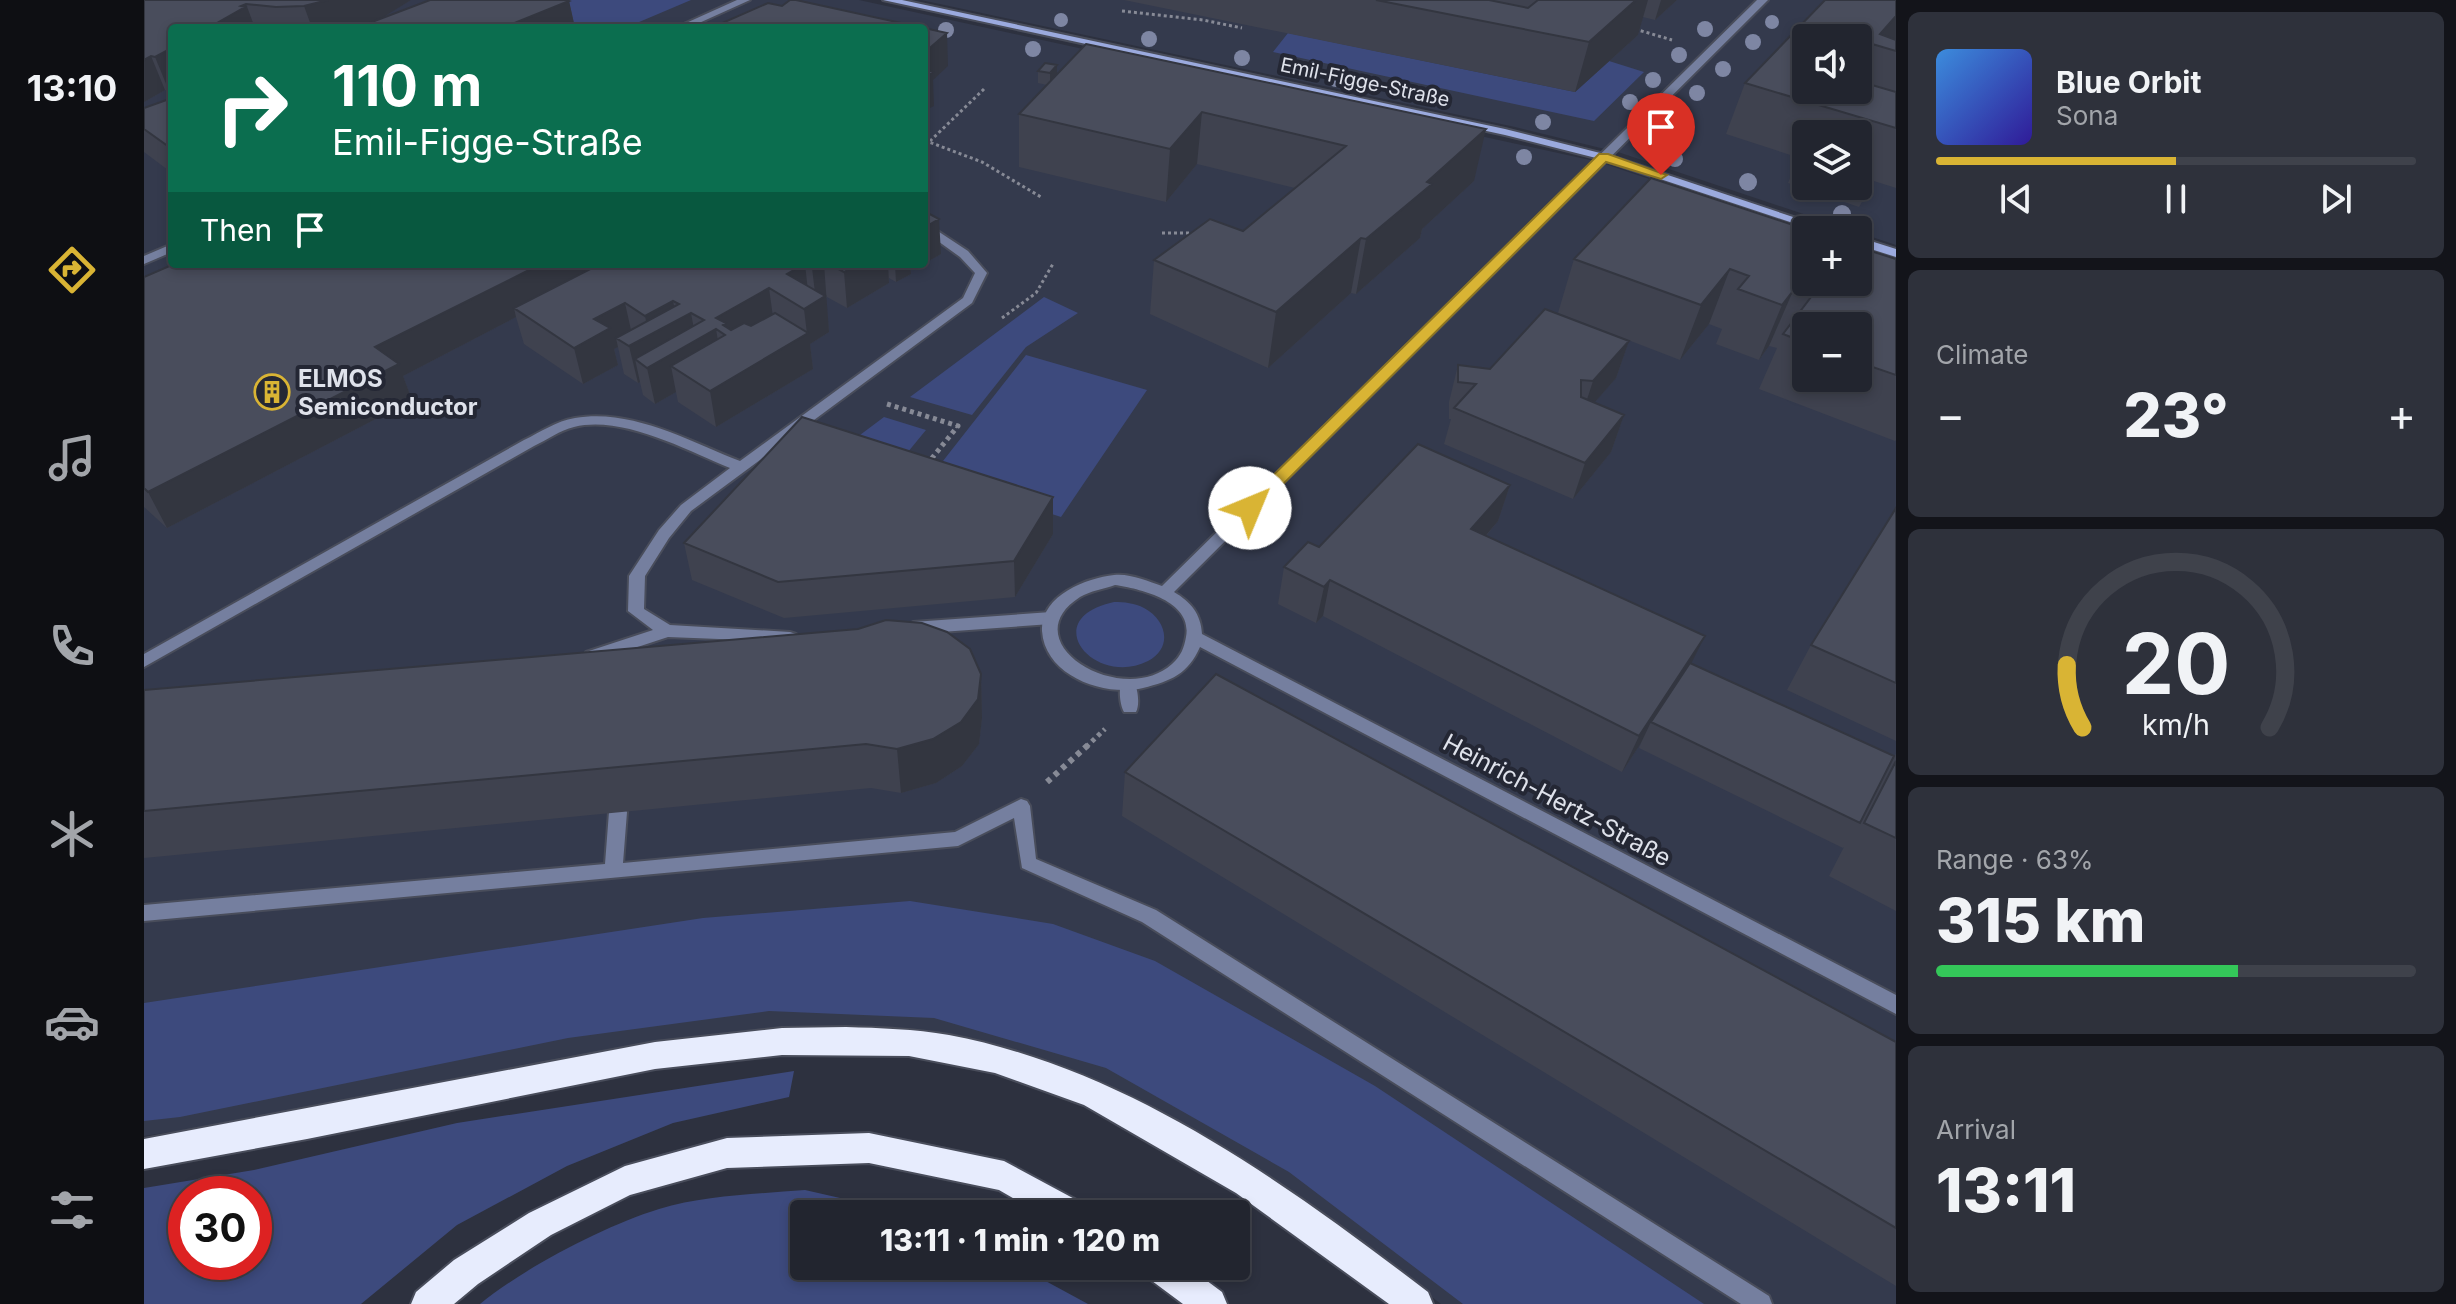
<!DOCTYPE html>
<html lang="en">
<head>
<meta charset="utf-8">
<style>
	:root { --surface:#22252f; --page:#2e313b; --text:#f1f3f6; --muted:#a2a5aa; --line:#3f424b; --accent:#d9b434 }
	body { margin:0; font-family:Inter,sans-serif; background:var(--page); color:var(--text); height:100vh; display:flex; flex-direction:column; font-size:30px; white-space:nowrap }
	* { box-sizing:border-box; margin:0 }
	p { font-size:26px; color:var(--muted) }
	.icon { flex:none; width:44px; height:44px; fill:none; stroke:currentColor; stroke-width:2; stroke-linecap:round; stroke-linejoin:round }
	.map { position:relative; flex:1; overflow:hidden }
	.drawer { display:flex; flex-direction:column; gap:12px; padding:12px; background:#13141a; width:560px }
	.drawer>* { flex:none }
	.guide { position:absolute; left:24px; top:24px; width:760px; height:244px; border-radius:8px; box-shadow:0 4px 12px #0003,0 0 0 2px var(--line); background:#0b6e4f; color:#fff; overflow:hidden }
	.controls { position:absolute; left:1648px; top:24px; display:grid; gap:16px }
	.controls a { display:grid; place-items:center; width:80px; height:80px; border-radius:8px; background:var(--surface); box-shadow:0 4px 12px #0003,0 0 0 2px var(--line); font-size:40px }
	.speed { position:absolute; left:24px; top:1176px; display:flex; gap:16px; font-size:40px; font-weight:700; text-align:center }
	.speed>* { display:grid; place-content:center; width:104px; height:104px; border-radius:50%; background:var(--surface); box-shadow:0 4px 12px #0003,0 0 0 2px var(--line); line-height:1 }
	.speed .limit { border:12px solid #d22; background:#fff; color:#111 }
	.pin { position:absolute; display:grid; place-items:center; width:68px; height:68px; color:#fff; margin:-82px -34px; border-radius:50% 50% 50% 0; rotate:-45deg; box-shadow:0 0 8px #0007 }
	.pin .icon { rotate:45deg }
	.me { position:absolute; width:88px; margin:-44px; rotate:45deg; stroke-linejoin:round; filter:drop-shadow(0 0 6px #0008) }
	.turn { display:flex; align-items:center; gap:28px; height:168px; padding:0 32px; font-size:36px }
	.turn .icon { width:104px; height:104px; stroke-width:2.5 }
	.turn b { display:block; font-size:56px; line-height:68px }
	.then { display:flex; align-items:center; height:76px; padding:0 32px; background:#0003; gap:16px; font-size:30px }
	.big { font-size:60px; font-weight:800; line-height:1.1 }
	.drawer .widget { flex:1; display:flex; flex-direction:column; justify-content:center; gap:12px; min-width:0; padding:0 28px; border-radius:12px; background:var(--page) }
	.drawer .dial { align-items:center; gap:0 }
	.dial svg { height:208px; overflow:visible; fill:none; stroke:var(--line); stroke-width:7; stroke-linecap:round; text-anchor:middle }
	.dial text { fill:var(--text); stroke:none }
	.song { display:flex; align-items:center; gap:24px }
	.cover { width:96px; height:96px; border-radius:12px; background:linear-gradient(135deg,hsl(210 70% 55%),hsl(250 70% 35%)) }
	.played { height:8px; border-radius:4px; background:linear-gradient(90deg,var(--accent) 50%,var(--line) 50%) }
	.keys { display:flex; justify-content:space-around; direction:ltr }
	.heat { display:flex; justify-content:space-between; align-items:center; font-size:44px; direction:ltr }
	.charge { height:12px; border-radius:6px; background:linear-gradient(90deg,#34c759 63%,var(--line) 0) }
	.trip { position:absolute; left:646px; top:1200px; width:460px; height:80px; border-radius:8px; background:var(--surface); box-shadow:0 4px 12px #0003,0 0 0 2px var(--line); font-weight:800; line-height:80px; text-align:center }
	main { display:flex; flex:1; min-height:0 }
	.tab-bar { display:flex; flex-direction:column; width:144px; justify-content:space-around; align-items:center; background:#0e0f13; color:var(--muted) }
	.tab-bar .icon { width:56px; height:56px }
	.tab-bar .active { color:var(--accent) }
	.tab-bar b { font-size:36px; color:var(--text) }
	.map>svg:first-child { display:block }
	.built { fill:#343a4d; fill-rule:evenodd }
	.green { fill:#3d4a7d; fill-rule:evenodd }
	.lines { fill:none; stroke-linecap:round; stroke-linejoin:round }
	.lane-casing { stroke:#494d5b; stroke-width:4 }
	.street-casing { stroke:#494d5b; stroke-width:4 }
	.secondary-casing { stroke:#494d5b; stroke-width:4 }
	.highway-casing { stroke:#494d5b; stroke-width:4 }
	.path-far2 { stroke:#878a96; stroke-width:3; stroke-dasharray:3 3; stroke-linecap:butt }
	.path-far1 { stroke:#878a96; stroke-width:5; stroke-dasharray:4 4; stroke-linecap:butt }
	.path { stroke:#878a96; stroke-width:6; stroke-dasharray:5 5; stroke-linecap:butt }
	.lane { fill:#757f9f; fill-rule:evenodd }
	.street { fill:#757f9f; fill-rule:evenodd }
	.secondary { fill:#9baade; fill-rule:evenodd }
	.highway { fill:#e7ecfd; fill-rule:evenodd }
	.tree { fill:#7e86a3 }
	.wall { fill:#3f424f; fill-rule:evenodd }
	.shaded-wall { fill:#333640 }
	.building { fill:#494d5c; stroke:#333640; stroke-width:2 }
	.route { fill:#d9b434; stroke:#8d7522; stroke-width:2 }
	.labels { text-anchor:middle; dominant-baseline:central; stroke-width:8; stroke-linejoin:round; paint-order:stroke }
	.far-street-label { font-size:20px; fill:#dfe2eb; stroke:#242734 }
	.poi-label { font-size:24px; font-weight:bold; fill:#dfe2eb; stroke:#242734; text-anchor:start }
	.street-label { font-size:24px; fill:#dfe2eb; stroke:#242734 }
</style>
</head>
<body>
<main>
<nav class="tab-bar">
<b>13:10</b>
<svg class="icon active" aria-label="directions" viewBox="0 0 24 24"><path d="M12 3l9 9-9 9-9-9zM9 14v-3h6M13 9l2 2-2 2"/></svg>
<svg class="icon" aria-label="music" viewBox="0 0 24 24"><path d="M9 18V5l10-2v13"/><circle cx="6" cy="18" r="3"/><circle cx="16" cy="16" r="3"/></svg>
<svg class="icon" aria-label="phone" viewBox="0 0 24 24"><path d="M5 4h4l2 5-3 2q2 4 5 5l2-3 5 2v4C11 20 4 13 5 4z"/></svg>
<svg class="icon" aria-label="climate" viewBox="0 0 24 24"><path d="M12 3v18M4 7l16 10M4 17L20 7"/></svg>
<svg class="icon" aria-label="car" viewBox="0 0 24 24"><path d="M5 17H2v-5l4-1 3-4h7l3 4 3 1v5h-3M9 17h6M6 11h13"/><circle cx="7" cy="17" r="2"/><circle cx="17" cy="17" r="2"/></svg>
<svg class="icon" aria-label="filters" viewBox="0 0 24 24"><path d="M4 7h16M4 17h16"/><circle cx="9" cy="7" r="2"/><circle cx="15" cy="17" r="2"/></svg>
</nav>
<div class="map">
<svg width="1752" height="1304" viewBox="0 0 1752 1304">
	<rect width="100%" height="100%" fill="#2d313f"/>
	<!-- built -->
	<path class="built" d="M0,0H715L1455,162L1662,232V282H1714L1752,262V1304H1297L1192,1225L1088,1154L1022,1116L942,1077L852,1046L762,1030L193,1107L0,1136ZM28,28H780V264H28ZM1662,326H1714V378H1662Z
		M777,0H1752V245L1477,153L1371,127ZM1662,38H1714V90H1662ZM1662,134H1714V186H1662Z"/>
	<!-- green -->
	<path class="green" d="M375,0H547L481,28H428Z
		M1144,33L1431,92L1465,61L1500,72L1450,121L1129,52Z
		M900,297L934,313L882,347L828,415L766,397Z
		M882,355L1003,390L917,517L788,475Z
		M740,417L782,430L754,464L700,447Z
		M970,602C980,602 991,603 1000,608C1023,620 1029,648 1004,661C951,688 892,619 970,602Z
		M766,901L909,924L1011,961L1231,1086L1560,1304H1319L1145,1172L962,1068L790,1018L625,1011L424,1038L36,1117L0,1121V1003L559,918Z
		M650,1071L645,1097L529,1123L423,1166L313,1225L217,1304H0V1188L110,1170L313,1123ZM42,1194H110V1262H42Z
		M661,1190L731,1206L754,1214H660V1266H874L944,1304H336C380,1268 460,1226 515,1209C561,1195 613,1194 661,1190Z"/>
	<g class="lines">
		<defs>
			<path id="lane" d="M780,222L824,251L843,273L828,303L547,511L525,538L501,576L500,609L526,625L646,632L652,634L654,638L652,642L524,637L448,662L442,660L440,656L442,652L509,630L484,611L485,576L515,530L537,505L586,468C542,450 478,415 430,427C416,430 403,440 390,446L0,667V654L380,440C397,432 412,421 431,418C487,408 545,441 596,461L819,298L831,273L816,257L780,231Z
				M907,612L915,618L907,624L769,634L761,628L769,622Z
				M984,680L990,682C994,689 996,705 992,712H980C976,705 974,689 978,682Z
				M877,799L883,801L886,806L892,859L1012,910L1625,1296L1628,1304H1597L998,922L878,868L870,818L814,846L0,921V905L461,864L465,812L468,807L474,805L480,807L483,812L479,863L811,832Z"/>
			<path id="street" d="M593,0H606L544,28H531Z
				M1613,0H1624L1030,592C1047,602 1057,614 1058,634L1752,995V1014L1056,647C1044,674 1027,681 999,688C962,697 901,677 898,631C896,596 942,578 970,575C985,573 1004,581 1018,586ZM971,585C997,589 1049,601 1042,637C1040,648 1037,656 1028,664C978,709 866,642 936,597C946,591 960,589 971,585Z
				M28,244V252L0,264V256Z"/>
			<path id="secondary" d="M739,0H758L1361,129L1464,155L1688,230H1670L1456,159L1361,135Z
				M1714,237L1752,249V257L1714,245Z"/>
			<path id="highway" d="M702,1027C736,1028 770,1029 805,1035C985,1069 1141,1183 1284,1292L1289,1304H1245L1092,1193L940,1105L851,1073L765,1056L638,1055L511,1069L163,1139L0,1169V1139L511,1042L638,1028Z
				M725,1133L860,1161L938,1203L943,1214H896L855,1190L725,1163L583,1168L486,1195L407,1235L334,1284L310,1304H267L272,1292L310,1260L385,1213L481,1166L583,1138Z
				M1000,1266H1043L1078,1292L1083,1304H1039L1004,1278Z"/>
		</defs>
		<!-- lane casing -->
		<use href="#lane" class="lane-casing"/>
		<!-- street casing -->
		<use href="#street" class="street-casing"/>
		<!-- secondary casing -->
		<use href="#secondary" class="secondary-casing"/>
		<!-- highway casing -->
		<use href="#highway" class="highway-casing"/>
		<!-- path-far2 -->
		<path class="path-far2" d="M978,11L1059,20L1098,28
			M1491,29L1528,40
			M840,89L785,142L838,162L897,197
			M1018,233H1053
			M858,318L892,293L910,262"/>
		<!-- path-far1 -->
		<path class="path-far1" d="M743,404L814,426L784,463
			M942,747L961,729"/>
		<!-- path -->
		<path class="path" d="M903,782L944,745"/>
		<!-- lane -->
		<use href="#lane" class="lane"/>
		<!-- street -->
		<use href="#street" class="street"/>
		<!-- secondary -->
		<use href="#secondary" class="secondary"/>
		<!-- highway -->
		<use href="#highway" class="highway"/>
	</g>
	<!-- trees -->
	<g class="tree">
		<circle cx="917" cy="20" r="7"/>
		<circle cx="1628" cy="22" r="7"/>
		<circle cx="1561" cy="29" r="8"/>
		<circle cx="802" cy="30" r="8"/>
		<circle cx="1005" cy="39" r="8"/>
		<circle cx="1609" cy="42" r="8"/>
		<circle cx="889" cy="49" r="8"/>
		<circle cx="1535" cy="55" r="8"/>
		<circle cx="1098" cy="58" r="8"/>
		<circle cx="1579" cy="69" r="8"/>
		<circle cx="1192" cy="79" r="8"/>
		<circle cx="1509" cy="80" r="8"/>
		<circle cx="1553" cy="93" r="8"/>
		<circle cx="1289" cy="99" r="8"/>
		<circle cx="1486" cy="102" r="8"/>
		<circle cx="1532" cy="117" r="8"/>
		<circle cx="1399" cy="122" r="8"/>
		<circle cx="1380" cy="157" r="8"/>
		<circle cx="1531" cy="159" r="8"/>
		<circle cx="1604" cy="182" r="9"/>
		<circle cx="1698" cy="214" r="9"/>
	</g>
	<!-- wall -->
	<path class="wall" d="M0,0H267L235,19L425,1L431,28H28V89L25,91L21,90L0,102Z
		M980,0H1533L1511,20L1499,17L1494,35L1431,92Z
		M1752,0V188L1714,176V134H1662V160L1582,134L1601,83Z
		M942,44L1330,181L1278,229L1276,238L1212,294L1207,293L1124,368L1006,314L1010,260L1099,231L1151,188L1053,164L1022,202L875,167V114L903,85L894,83V71L913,75Z
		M28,98V173L0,152V108Z
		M1662,160V186H1714L1722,195L1715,207L1644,183L1649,171Z
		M780,211L797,254L783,262L780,261Z
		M1430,259H1752V440L1751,441L1615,389L1633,348L1625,346L1615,360L1572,344L1578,329L1565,324L1536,360L1414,313ZM1662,326H1714V378H1662Z
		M30,264H766L767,274L752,282L745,278V283L703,308L683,297L682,298L685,332L666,344L669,369L572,427L534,402L532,392L511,404L499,395L496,382L494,383L480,374L474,347L470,349L474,365L439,384L380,344L372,317L259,376L268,400L23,528L0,507V277Z
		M1485,341L1472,378L1450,403L1480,415L1467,452L1429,499L1300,444L1307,419H1305V402L1314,365L1346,369Z
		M1366,485L1354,521L1342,536L1548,664L1750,756L1752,754V911L1685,876L1700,847L1699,848L1495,748L1497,743L1478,772L1179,616L1172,623L1134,604L1140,567L1175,547Z
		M1752,508V741L1643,690L1667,645Z
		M909,534L871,597L640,618L548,580L540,543Z
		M837,674L838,718L835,744L818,766L792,783L757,793L727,788L0,858V690Z
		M981,772L1752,1042V1286L978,816Z"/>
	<!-- shaded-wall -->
	<path class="shaded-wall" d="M184,0H267L228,24L212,28H168L160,6Z
		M1492,0H1504L1494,35L1431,92L1445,42Z
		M1517,0H1533L1511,20Z
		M425,1L431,28H358Z
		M102,4L111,28H64L97,6Z
		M1752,16V42L1736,34Z
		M803,33L804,66L789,80L790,106L780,111V53Z
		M1728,44L1714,79V60Z
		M28,48V89L25,91L11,57Z
		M7,56L21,90L0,102V60Z
		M913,65V78L906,86V73Z
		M1058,112L1053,164L1022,202L1026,149Z
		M1342,129L1330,181L1278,229L1276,238L1212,294L1222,239L1283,182Z
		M795,219L797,254L783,262L781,227Z
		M1217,238L1207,293L1124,368L1132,312Z
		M397,264H476L370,308L372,317L259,376L268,400L23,528L4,492L231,347Z
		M661,264L665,300L643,274Z
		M675,264H680L685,332L666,344L669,369L572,427L566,391L663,334L660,309L672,301L668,268Z
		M714,264H744L745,283L703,308L700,272Z
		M751,264H766L767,274L752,282Z
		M1586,269L1565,324L1536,360L1557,305Z
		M625,288L630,324L581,335L572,318Z
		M1649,291L1625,346L1615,360L1638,305Z
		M529,301L533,320L547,313L552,340L572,329L578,365L527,366L532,392L511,404L503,368L491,359L496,382L494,383L485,346L505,336L501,316Z
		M481,303L489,339L472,338L474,347L470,349L474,365L439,384L430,348L450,319Z
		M1485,341L1472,378L1437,418L1449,381Z
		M1480,415L1467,452L1429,499L1441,463Z
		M1366,485L1354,521L1316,566L1327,529Z
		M909,497V534L871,597L870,561Z
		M1186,580L1179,616L1172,623L1180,587Z
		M1561,636L1543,672L1507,722L1497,743L1478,772L1495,736Z
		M837,674L838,718L835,744L818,766L792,783L757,793L753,749Z"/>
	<!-- building -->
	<path class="building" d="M0,0H184L160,6L132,7L102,4L97,6L101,7L64,28H28V48L11,57L7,56L0,60Z
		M286,0H422L425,1L358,28H212Z
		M646,0H652L803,33L780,53V28H567L624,3L638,6Z
		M1232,0H1345L1384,8L1394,0H1492L1445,42Z
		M1681,0H1752V16L1736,34L1752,40V51L1728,44L1714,60V38H1662V90H1714V72L1718,73L1724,80L1721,83L1752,92V128L1601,83Z
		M942,44L1342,129L1283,182L1288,184L1222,239L1217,238L1132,312L1010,260L1066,219L1099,231L1202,146L1058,112L1026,149L875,114Z
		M901,63L913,65L906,73L894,71Z
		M780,68L789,72L780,77Z
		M28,98V149L0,129V108Z
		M1658,159L1662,160V175L1649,171Z
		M1714,177L1728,182L1721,194L1697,186H1714Z
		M1507,178L1664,230H1662V282H1714V247L1752,259V375L1714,362V326H1662V343L1639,334L1667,297L1649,291L1638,305L1594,289L1605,276L1586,269L1557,305L1430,259Z
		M780,211L795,219L781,227L780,226Z
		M30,264H397L231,347L255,364L4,492L0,488V277Z
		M456,264H660L643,274L681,296L660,309L625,288L572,318L582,323L579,325L587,330L600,323L607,326L631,313L664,333L566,391L527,366L581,335L572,329L503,368L491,359L560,320L547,313L485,346L472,338L535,304L529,301L501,316L481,303L450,319L466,328L430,348L370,308Z
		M662,264H675L668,268Z
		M685,264H714L700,272Z
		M1401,309L1485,341L1449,381L1437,380V397L1480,415L1441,463L1310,408L1332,384L1314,382V365L1346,369Z
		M658,417L909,497L870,561L634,582L540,543Z
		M1274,444L1366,485L1327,529L1561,636L1495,736L1186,580L1180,587L1140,567L1164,542L1175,547Z
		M1752,508V683L1667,645Z
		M742,620L778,623L803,632L826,649L837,674L834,699L817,722L789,739L753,749L722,744L0,811V690L714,629Z
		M1546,663L1750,756L1716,823L1507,722Z
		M1072,674L1752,1042V1228L981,772Z
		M1752,761V838L1720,823Z"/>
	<!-- route -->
	<path class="route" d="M1455,154H1464L1523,175L1517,179L1462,162L1111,512H1100L1097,508L1100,504Z"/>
	<!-- icons -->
	<defs>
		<symbol id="building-ring" viewBox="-11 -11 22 22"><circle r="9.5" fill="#242734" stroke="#d9b434" stroke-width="1.5"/><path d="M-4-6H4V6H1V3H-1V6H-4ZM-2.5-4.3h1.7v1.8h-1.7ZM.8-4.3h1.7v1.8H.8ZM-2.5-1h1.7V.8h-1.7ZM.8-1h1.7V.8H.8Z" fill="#d9b434"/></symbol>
	</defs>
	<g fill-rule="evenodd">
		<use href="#building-ring" x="108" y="372" width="40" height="40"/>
	</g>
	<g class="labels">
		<!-- far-street labels -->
		<g class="far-street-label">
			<text transform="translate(1221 82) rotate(12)">Emil-Figge-Straße</text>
		</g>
		<!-- poi labels -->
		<g class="poi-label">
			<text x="154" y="378">ELMOS<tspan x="154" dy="28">Semiconductor</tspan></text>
		</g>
		<!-- street labels -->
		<g class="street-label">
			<text transform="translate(1413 800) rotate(28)">Heinrich-Hertz-Straße</text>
		</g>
	</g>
</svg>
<div class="controls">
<a><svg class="icon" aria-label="sound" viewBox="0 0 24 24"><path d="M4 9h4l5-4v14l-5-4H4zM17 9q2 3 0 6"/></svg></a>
<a><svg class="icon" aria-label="layers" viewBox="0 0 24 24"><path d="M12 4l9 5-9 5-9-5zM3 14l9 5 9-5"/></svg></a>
<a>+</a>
<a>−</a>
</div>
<div class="speed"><div class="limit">30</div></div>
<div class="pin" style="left:1517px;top:175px;background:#d93025"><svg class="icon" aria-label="arrive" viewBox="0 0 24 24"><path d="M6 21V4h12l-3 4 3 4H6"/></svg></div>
<svg class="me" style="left:1106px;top:508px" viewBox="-20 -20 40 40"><circle r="19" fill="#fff"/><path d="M0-13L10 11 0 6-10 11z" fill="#d9b434"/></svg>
<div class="trip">13:11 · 1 min · 120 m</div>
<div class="guide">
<div class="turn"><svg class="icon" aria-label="right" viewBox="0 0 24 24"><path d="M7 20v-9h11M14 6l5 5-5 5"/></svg><div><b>110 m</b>Emil-Figge-Straße</div></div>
<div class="then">Then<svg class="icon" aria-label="arrive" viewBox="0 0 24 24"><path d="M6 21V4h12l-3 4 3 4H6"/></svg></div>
</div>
</div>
<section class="drawer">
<div class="widget">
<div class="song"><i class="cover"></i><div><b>Blue Orbit</b><p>Sona</p></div></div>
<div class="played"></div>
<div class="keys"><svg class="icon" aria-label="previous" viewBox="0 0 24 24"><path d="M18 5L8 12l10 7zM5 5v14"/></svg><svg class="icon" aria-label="pause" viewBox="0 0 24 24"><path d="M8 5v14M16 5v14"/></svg><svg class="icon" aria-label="next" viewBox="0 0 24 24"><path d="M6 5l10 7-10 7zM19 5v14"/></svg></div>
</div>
<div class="widget"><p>Climate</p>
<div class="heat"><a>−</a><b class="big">23°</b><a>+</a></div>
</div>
<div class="widget dial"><svg viewBox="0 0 100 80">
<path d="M14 69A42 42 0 1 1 86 69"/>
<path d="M14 69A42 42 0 0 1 8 45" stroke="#d9b434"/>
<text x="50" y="56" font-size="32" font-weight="700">20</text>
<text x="50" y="72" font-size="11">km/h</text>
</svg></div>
<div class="widget"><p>Range · 63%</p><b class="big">315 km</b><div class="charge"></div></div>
<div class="widget"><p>Arrival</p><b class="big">13:11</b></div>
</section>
</main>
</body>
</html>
